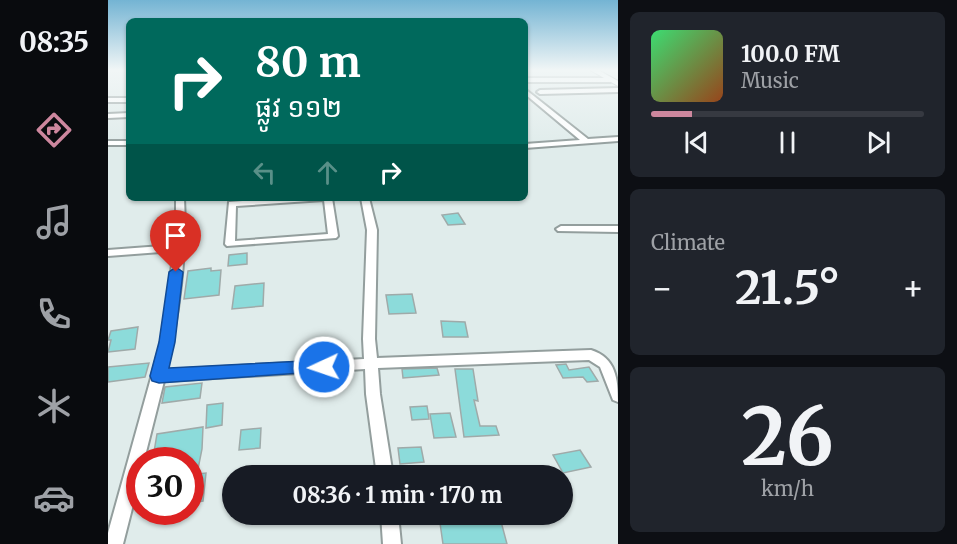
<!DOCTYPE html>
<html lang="en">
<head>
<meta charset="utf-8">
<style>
	:root { --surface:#171b24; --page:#20242c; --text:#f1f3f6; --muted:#9ea1a6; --line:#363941; --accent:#cd879e }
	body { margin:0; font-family:Merriweather,"Noto Sans Khmer",serif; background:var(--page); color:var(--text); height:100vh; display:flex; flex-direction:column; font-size:22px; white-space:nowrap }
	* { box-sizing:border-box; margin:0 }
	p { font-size:20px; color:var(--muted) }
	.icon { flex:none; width:33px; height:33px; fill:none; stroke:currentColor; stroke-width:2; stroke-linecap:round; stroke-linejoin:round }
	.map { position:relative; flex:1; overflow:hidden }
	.details { display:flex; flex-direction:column; gap:12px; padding:12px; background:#0d0f14; width:339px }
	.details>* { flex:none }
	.guide { position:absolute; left:18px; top:18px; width:402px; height:183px; border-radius:9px; box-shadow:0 2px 4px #0004; background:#00695c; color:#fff; overflow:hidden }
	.speed { position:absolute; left:18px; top:447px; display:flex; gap:12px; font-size:30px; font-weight:700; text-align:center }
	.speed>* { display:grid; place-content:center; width:78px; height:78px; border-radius:50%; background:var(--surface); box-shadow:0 2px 4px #0004; line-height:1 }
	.speed .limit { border:9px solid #d22; background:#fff; color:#111 }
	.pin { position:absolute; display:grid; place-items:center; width:51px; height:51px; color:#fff; margin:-62px -26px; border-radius:50% 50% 50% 0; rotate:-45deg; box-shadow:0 0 6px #0007 }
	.pin .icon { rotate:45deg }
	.me { position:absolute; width:66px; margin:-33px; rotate:267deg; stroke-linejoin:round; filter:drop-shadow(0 0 4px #0008) }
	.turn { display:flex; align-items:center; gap:21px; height:126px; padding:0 30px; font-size:27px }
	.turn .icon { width:78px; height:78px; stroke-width:2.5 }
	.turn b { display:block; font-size:42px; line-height:51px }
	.lanes { display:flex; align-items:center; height:57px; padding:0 30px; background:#0003; justify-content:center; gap:30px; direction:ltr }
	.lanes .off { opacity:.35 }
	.big { font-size:45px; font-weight:700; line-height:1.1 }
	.details .widget { flex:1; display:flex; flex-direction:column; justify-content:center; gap:9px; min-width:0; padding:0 21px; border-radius:9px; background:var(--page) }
	.details .dial { align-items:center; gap:0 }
	.dial b { font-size:78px; line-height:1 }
	.song { display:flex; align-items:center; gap:18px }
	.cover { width:72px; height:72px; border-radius:9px; background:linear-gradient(135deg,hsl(140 70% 55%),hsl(20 70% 35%)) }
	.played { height:6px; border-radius:3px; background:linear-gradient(90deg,var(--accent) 15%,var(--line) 15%) }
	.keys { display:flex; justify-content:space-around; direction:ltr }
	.heat { display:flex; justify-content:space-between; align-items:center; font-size:33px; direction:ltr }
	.trip { position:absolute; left:114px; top:465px; width:351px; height:60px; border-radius:30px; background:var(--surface); box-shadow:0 2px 4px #0004; font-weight:700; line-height:60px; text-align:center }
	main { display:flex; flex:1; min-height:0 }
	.tab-bar { display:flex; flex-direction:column; width:108px; justify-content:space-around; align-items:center; background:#090b0e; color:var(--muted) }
	.tab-bar .icon { width:42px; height:42px }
	.tab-bar .on { color:var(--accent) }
	.tab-bar b { font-size:27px; color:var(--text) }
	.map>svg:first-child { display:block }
	.building { fill:#8cdbda; stroke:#9faaa9; stroke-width:1.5 }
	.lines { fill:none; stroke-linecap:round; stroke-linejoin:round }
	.minor-casing { stroke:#939e9d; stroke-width:4 }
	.major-casing { stroke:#939e9d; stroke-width:2 }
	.minor { fill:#fff; fill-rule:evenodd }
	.major { fill:#fff; fill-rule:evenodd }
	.route { fill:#1a73e8; stroke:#114b97; stroke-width:1.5 }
</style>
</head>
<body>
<main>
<nav class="tab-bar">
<b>08:35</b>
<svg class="icon on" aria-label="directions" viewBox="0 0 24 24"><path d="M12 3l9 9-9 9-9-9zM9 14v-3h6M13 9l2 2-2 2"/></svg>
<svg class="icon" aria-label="music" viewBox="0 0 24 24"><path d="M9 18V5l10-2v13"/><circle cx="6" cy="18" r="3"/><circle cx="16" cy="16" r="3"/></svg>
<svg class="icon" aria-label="phone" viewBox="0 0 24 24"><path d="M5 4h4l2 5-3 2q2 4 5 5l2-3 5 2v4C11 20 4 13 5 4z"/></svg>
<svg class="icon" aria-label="climate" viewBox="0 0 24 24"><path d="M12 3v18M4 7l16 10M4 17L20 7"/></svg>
<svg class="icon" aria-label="car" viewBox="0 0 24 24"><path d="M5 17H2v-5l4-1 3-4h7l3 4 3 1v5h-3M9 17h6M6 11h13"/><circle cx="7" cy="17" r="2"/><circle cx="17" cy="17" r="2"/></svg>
</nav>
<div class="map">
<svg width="510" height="544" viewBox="0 0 510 544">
	<rect width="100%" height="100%" fill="#e0eceb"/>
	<!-- building -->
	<path class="building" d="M350,213L357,224L340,225L334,215Z
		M139,253V264L120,266L121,255Z
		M103,268V271L113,270L111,295L76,299L80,271Z
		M156,283L155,306L124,309L127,286Z
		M304,294L308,313L281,314L278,295Z
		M333,321L357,322L360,337H335Z
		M30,327L27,349L0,352L3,340H0L3,331Z
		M41,363L37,377L0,382V367Z
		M458,364L461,370L481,367L490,381L479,382L475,377L455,378L448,365Z
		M329,368L331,375L295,378L294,369Z
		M347,369H365L370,401L366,400L372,426H388L391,435L356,437Z
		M94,383L92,398L54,403L57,387Z
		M115,403L114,425L98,428L99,405Z
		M319,406L321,419L304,420L302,407Z
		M342,413L348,437L326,438L322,414Z
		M95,427L94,449L89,474L98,473L95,501L82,503V460H58L61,450L46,452L49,434Z
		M153,428L152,448L131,450L133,430Z
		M313,447L316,462L292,464L290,448Z
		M472,450L483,467L455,473L445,455Z
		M391,514L399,544H335L331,516Z"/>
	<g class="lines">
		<defs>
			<path id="minor" d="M417,78H502L505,80L502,82H417Z
				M510,88V92L432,94L429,92L432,90Z
				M417,89L480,139L510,137V141L417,148V144L472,140L417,94Z
				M0,98H21V102H0Z
				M21,113V117L0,118V114Z
				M0,141H21V145H0Z
				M68,198H76C79,253 71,317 58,370L256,359L255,339L259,230L253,198H261L269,230L267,339L269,358L483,350C508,358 510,379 510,402L505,400L492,367L481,360L270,368L272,394L285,476H269L258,394L257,369L56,381L36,460H32V477L15,544H0V533L53,342L66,251L0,256V250L67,245L68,233Z
				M176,198H224L230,236L228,238L119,246L117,244L121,202ZM216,200L220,234L127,241L128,206Z
				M453,226H510V232L450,231L448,229Z
				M273,514H290L293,544H275Z"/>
			<path id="major" d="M482,70H490L510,81V86Z"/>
		</defs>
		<!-- minor casing -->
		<use href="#minor" class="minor-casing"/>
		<!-- major casing -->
		<use href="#major" class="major-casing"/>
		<!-- minor -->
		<use href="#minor" class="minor"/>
		<!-- major -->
		<use href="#major" class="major"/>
	</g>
	<!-- sky -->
	<linearGradient id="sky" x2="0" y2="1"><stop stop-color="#74b4d3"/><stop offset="0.48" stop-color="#f1f6f6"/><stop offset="1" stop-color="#f1f6f6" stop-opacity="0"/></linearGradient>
	<rect width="510" height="146" fill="url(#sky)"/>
	<!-- route -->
	<path class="route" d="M68,267L75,272L67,342L61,368L216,360L222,362L225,367L222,371L51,383L44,381L42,376L51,342L61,272Z"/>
</svg>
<div class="speed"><div class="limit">30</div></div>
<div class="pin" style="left:68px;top:272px;background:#d93025"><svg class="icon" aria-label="arrive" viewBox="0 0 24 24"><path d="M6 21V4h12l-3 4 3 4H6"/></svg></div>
<svg class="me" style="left:216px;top:367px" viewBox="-20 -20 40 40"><circle r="17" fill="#1a73e8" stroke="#fff" stroke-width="3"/><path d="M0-11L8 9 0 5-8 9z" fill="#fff"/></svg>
<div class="trip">08:36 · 1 min · 170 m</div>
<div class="guide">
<div class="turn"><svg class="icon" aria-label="right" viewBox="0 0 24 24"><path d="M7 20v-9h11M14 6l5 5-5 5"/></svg><div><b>80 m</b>ផ្លូវ ១១២</div></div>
<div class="lanes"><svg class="icon off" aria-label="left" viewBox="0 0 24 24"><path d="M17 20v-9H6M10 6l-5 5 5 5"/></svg><svg class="icon off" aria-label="ahead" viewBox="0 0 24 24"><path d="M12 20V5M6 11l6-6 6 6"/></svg><svg class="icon" aria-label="right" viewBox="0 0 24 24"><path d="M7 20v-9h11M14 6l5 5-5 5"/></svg></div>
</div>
</div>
<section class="details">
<div class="widget">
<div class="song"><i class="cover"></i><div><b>100.0 FM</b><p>Music</p></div></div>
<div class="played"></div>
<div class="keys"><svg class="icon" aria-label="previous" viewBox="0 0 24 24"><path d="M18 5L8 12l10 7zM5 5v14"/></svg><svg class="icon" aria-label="pause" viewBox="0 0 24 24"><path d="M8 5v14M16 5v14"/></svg><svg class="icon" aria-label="next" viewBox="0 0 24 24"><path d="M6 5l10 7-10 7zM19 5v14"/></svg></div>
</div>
<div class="widget"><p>Climate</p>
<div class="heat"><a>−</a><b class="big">21.5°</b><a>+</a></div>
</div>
<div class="widget dial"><b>26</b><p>km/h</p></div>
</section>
</main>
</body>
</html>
